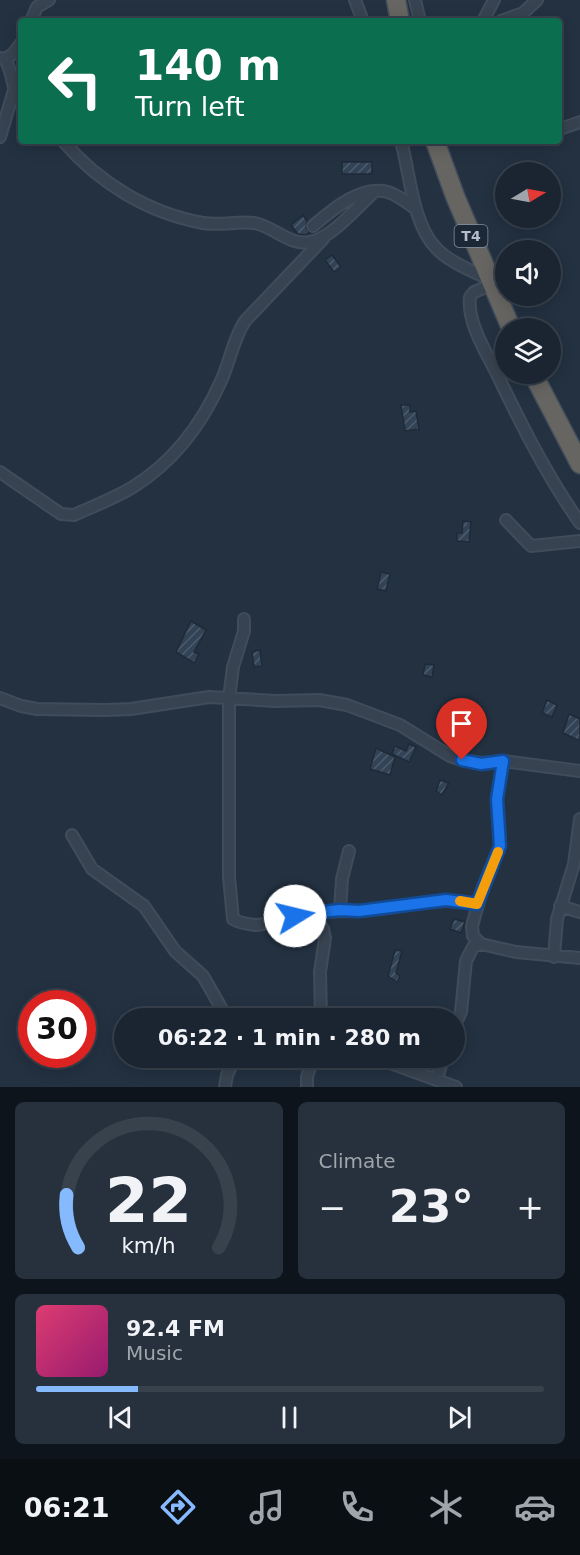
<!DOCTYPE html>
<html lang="en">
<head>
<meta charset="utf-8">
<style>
	:root { --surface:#1a2531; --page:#27313d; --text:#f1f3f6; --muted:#9fa5ab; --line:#38424d; --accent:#86baff }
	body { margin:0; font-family:"DejaVu Sans",sans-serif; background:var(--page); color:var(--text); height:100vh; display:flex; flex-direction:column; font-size:22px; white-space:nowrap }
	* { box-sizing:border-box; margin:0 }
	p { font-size:20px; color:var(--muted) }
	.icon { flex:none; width:33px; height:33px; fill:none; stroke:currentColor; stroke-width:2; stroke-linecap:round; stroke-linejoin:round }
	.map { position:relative; height:1087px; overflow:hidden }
	.side { display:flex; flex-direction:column; gap:15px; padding:15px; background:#0e141b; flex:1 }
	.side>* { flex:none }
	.top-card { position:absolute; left:18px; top:18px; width:544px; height:126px; border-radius:6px; box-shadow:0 3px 15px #0003,0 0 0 2px var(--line); background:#0b6e4f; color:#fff; overflow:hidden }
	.needle { width:39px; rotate:80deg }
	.tools { position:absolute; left:495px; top:162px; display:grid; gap:12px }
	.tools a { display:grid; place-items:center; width:66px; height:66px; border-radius:50%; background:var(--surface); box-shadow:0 3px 15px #0003,0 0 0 2px var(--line); font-size:30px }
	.speed { position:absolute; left:18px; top:990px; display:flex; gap:12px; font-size:30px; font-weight:700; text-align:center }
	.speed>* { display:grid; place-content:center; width:78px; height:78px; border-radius:50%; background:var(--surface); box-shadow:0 3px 15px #0003,0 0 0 2px var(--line); line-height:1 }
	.speed .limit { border:9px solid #d22; background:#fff; color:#111 }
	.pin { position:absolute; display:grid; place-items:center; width:51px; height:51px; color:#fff; margin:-62px -26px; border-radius:50% 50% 50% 0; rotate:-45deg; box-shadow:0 0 6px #0007 }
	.pin .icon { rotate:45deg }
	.me { position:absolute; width:66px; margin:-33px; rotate:81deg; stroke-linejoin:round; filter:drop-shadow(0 0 4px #0008) }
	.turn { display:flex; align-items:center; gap:21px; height:126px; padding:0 18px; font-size:27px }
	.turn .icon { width:78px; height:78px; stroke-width:2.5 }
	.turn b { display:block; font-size:42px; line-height:51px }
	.big { font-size:45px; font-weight:700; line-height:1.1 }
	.side .widget { flex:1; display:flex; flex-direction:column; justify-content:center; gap:9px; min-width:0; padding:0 21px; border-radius:9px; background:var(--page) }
	.side .dial { align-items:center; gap:0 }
	.dial svg { height:156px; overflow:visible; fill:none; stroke:var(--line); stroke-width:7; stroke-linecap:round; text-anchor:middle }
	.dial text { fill:var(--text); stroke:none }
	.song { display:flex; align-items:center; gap:18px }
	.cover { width:72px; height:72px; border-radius:9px; background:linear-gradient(135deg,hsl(340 70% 55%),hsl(320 70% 35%)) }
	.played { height:6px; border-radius:3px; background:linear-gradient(90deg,var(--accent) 20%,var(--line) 20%) }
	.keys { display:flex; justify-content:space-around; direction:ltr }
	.heat { display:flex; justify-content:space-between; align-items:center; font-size:33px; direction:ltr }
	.side .tiles { flex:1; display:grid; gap:15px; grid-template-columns:1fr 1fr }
	.widget:last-child { grid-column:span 2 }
	.trip { position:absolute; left:114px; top:1008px; width:351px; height:60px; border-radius:30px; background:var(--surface); box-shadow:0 3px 15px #0003,0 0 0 2px var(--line); font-weight:700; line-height:60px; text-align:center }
	.tabs { display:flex; height:96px; justify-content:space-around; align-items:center; background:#0a0f14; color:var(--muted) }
	.tabs .icon { width:42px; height:42px }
	.tabs .on { color:var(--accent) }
	.tabs b { font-size:27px; color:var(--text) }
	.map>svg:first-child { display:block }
	.building { fill:url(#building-hatch); stroke:#1f2a38; stroke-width:1.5 }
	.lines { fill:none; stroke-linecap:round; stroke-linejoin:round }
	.minor-casing { stroke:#414c5a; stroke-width:14 }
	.trunk-casing { stroke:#434e5b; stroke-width:21 }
	.minor { stroke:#384351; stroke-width:10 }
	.trunk { stroke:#666562; stroke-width:18 }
	.route-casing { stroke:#114b97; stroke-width:15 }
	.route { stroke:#1a73e8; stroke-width:10 }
	.slow { stroke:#f59e0b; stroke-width:10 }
	.labels { text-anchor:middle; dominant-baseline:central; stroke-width:6; stroke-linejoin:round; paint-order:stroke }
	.shield { fill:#1d2836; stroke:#87919e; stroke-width:1.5 }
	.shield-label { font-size:14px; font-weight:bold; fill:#b4becb }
</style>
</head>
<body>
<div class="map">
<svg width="580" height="1087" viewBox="0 0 580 1087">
	<defs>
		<pattern id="building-hatch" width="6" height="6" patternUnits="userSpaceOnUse" patternTransform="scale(1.5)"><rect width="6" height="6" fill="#324356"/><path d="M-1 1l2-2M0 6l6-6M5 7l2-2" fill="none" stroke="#4d5c6d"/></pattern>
	</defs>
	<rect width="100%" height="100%" fill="#233141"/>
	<!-- building -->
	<path class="building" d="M342,162H372V174H342Z
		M303,215L307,221L306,227L309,232L305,235L298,234L291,225Z
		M332,255L341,267L334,272L325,260Z
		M401,405H410V412L416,411L419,429L405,431Z
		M463,521L471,522L469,542L457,541V533H462Z
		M381,572L390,574L386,591L377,589Z
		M191,621L206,630L194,652L199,654L194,663L176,652Z
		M260,650L262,666L254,667L252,652Z
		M425,664L434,665L432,677L423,675Z
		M547,700L557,705L552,717L542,713Z
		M569,714L580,719V741L563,733Z
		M463,733L470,735L463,752L457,750Z
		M409,744L416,747L409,762L392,754L395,746L406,751Z
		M376,748L395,757L390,775L370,769Z
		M440,780L449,783L442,795L436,791Z
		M454,919L465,922L461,933L450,929Z
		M395,950L402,951L396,973L400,976L397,982L388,976Z"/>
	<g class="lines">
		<defs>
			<path id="minor" d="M355,0L363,21
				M415,0L420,21
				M31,21L37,7L49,0
				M483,21L494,0
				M501,21L523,13L537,0
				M0,58L5,59L13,54L21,43
				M5,59C14,74 11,90 21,103
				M560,129L580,122
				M0,137L14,90
				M63,141C99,183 148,213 203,223C220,226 237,221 254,223C273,226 289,246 310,242C332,238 357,207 374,192
				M401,141C410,173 412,223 436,248C449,262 472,271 489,279
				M313,226C332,210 360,185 388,192C398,195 407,203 416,209
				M491,285L474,292L470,297C467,323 486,352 497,374C522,426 547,476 580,523
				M0,472L61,514L74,515C94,506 115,498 133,487C173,462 202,424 221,381C230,362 233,339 245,321L323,239
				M506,520L531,546L580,541
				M244,619V631L233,667L229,698V877L233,919C239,923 247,924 255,925C272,925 295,915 313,913C329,910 344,912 359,911C402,909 433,895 477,904
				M0,698L21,706L37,709L105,710L131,709L209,697L276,701L319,700L347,705L400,725L450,756L462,760L481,763L503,761L580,771
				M72,835L92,869L144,906L175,951L203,976L227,1018
				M560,906L580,912
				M340,910L342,879L349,851
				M312,913L323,929L325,938L320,972L321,1018
				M481,944L473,936L472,926L483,887L500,846L497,799L503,761
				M554,957L557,919L574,864L580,819
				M454,1027L461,1012L466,961L473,947L481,944L516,952L580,958
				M376,1058L456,1087
				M437,1079L443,1058
				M225,1087L227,1075L235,1058
				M307,1087V1077L313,1058"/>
			<path id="trunk" d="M396,0L400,21
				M435,141L455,196L511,328
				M533,374L580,464"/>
		</defs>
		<!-- minor casing -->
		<use href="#minor" class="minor-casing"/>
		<!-- trunk casing -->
		<use href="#trunk" class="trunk-casing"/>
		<!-- minor -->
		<use href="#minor" class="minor"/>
		<!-- trunk -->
		<use href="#trunk" class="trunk"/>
	</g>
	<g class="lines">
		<defs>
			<path id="route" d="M295,916L312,913L340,910L359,911L446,900L477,904L500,846L497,799L503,761L481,764L462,760"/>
		</defs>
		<!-- route casing -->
		<use href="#route" class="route-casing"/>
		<!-- route -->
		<use href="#route" class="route"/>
		<!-- slow -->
		<path class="slow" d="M460,901L477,904L498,852"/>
	</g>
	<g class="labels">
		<!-- shield labels -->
		<rect class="shield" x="454.5" y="225" width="33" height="22" rx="4.5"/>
		<g class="shield-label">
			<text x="471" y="236">T4</text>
		</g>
	</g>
</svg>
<div class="tools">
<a><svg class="needle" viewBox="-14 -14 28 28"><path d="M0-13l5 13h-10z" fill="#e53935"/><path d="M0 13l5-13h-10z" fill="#9fa5ab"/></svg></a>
<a><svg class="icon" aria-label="sound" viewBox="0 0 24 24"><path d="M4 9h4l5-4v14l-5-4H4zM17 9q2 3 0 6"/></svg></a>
<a><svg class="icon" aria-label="layers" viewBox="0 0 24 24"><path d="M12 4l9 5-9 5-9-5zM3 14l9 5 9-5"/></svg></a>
</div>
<div class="speed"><div class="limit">30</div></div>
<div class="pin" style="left:462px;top:760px;background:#d93025"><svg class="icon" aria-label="arrive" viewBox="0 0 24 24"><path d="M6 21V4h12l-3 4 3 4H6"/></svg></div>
<svg class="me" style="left:295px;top:916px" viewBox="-20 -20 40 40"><circle r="19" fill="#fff"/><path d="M0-13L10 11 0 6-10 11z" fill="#1a73e8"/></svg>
<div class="trip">06:22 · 1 min · 280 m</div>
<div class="top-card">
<div class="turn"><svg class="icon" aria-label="left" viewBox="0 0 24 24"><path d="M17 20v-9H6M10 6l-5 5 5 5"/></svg><div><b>140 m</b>Turn left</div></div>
</div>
</div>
<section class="side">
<div class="tiles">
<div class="widget dial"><svg viewBox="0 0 100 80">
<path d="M14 69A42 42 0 1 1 86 69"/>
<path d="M14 69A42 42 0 0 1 8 42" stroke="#86baff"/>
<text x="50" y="56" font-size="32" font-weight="700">22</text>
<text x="50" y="72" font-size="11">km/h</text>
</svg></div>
<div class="widget"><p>Climate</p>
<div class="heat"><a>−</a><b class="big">23°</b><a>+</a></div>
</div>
<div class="widget">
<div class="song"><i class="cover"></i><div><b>92.4 FM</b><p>Music</p></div></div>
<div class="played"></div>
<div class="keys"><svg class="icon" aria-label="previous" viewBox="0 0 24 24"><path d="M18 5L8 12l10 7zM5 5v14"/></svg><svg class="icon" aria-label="pause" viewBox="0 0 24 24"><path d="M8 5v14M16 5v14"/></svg><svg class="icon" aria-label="next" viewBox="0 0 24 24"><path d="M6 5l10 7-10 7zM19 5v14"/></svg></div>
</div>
</div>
</section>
<nav class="tabs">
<b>06:21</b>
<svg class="icon on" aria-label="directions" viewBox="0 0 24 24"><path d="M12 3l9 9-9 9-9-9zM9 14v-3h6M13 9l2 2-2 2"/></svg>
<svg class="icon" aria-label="music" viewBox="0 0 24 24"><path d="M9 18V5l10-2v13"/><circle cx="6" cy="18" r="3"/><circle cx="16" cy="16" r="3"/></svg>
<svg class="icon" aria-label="phone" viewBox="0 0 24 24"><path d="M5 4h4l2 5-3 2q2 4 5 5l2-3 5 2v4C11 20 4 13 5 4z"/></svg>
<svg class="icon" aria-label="climate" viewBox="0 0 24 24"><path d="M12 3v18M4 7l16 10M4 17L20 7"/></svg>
<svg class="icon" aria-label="car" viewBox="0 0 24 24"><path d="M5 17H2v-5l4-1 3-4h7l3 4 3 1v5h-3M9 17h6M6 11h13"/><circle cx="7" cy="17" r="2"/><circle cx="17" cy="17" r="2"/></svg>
</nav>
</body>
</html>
